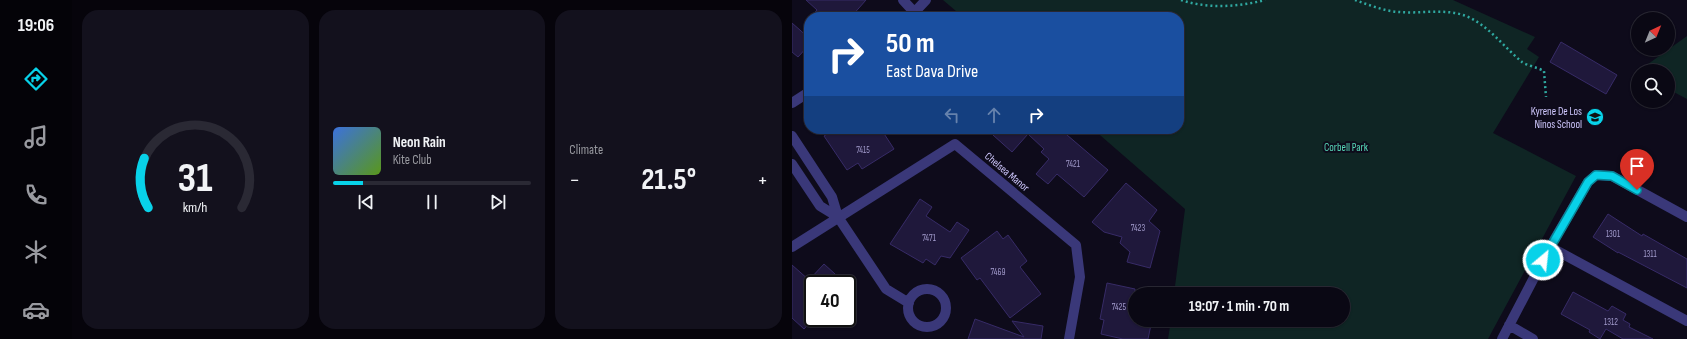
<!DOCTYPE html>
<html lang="en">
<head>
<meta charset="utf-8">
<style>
	:root { --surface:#0a0814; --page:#13111d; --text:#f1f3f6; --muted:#999aa0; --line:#2a2934; --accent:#08d2e9 }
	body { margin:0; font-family:"Sofia Sans Condensed",sans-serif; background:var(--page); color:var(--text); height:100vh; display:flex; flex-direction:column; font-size:15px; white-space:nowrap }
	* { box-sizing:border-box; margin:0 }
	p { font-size:13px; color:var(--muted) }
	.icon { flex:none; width:22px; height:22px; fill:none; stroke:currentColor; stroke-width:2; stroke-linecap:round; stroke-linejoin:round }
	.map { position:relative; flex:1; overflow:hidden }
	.panel { display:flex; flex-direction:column; gap:10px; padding:10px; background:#06040b; width:720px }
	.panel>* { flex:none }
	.guide { position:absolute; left:12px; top:12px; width:380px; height:122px; border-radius:16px; box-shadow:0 1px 3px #0004,0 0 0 1px var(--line); background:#1a4fa0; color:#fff; overflow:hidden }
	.needle { width:26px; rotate:43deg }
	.fabs { position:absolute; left:839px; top:12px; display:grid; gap:8px }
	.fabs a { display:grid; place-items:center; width:44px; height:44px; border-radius:50%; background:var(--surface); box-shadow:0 1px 3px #0004,0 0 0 1px var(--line); font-size:20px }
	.speed { position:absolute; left:12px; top:275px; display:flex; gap:8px; font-size:20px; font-weight:700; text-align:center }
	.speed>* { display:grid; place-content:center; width:52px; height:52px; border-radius:50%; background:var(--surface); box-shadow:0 1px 3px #0004,0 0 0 1px var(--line); line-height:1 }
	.speed .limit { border:2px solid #111; border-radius:6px; background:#fff; color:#111 }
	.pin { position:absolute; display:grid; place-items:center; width:34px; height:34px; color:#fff; margin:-41px -17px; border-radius:50% 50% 50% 0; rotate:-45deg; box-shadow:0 0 4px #0007 }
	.pin .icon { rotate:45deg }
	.me { position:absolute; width:44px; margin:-22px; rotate:28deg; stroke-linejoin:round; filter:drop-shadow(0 0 3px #0008) }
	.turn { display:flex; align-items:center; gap:14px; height:84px; padding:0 16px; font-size:18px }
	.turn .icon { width:52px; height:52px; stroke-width:2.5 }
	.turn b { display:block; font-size:28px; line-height:34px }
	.lanes { display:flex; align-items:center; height:38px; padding:0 16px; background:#0003; justify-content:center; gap:20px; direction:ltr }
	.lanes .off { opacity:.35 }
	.big { font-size:30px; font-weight:700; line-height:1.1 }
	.panel .tile { flex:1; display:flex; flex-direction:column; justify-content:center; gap:6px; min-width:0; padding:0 14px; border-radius:16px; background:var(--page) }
	.panel .dial { align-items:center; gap:0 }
	.dial svg { height:104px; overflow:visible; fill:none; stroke:var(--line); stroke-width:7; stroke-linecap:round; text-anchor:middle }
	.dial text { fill:var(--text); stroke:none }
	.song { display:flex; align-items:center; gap:12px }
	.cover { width:48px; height:48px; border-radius:6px; background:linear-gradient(135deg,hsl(220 70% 55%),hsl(90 70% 35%)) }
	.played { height:4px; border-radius:2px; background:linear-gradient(90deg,var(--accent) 15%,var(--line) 15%) }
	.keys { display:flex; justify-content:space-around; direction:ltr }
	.heat { display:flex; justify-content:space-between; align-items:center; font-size:22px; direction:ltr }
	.panel .tiles { flex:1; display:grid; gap:10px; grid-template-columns:repeat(3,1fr) }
	.trip { position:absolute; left:336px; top:287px; width:222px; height:40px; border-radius:20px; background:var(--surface); box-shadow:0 1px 3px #0004,0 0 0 1px var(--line); font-weight:700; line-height:40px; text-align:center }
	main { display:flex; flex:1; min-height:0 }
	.dock { display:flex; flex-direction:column; width:72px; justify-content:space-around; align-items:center; background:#040308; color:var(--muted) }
	.dock .icon { width:28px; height:28px }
	.dock .active { color:var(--accent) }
	.dock b { font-size:18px; color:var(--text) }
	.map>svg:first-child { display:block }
	.green { fill:#0f2524 }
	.building { fill:#1f183b; stroke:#372b67 }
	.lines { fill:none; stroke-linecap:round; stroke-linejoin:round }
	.path { stroke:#30a9a1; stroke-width:2.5; stroke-dasharray:2 3; stroke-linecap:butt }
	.minor { stroke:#3a3879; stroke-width:10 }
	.route-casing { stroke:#058897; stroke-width:10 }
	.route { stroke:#08d2e9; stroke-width:7 }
	.labels { text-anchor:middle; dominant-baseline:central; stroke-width:4; stroke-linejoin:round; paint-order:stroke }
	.number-label { font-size:9px; fill:#a29bcc }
	.poi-label { font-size:11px; fill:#cec7fd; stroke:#0e0b1b; text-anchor:end }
	.park-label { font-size:11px; fill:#57d9b9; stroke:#0e0b1b }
	.street-label { font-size:11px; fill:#cec7fd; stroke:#0e0b1b }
</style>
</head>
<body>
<main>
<nav class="dock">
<b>19:06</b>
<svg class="icon active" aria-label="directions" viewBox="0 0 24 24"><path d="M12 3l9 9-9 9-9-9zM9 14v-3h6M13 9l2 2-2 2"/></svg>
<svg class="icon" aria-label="music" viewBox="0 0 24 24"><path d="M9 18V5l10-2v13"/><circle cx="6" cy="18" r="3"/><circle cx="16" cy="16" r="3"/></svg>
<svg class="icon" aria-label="phone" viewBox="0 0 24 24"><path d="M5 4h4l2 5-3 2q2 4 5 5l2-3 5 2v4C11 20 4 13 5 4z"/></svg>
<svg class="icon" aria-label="climate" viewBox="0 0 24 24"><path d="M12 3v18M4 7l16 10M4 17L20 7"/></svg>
<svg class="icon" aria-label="car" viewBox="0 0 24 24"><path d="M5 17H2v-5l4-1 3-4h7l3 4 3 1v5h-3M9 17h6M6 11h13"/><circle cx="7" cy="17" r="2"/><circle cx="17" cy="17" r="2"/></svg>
</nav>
<section class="panel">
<div class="tiles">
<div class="tile dial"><svg viewBox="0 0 100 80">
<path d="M14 69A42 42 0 1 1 86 69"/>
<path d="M14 69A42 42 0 0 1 11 31" stroke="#08d2e9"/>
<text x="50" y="56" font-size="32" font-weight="700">31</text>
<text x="50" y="72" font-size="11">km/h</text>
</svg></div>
<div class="tile">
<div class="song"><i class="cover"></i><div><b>Neon Rain</b><p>Kite Club</p></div></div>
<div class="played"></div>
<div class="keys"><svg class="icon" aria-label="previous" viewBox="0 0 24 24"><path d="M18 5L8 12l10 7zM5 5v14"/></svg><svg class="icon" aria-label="pause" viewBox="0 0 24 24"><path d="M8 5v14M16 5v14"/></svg><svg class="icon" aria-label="next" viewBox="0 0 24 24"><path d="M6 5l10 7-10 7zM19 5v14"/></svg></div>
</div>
<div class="tile"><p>Climate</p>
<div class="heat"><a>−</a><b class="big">21.5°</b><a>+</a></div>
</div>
</div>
</section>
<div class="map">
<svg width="895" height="339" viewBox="0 0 895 339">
	<rect width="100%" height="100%" fill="#0e0b1b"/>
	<!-- green -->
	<path class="green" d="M151,0H661L743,37L735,49L747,57L701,133L784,176L696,339H376L379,320H551V294H382L393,209L301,129H387V17H171Z
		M895,36V99L876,89V71L845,72Z"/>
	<!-- building -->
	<path class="building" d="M14,0H74L59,17H19L25,10Z
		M0,23L17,38V45L6,57L0,52Z
		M769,42L825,75L814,94L758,62Z
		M43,129H89L102,149L70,169L66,163L55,170L32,136Z
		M206,129H268L316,170L292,197L265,174L256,184L244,174L257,159L249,152L252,149L236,134L220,152L201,135Z
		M334,183L365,210L357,221L368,231L358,268L335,262L338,252L328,243L330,237L312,232L300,222Z
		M128,199L140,207L134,216L158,232L165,222L177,230L158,258L149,256L143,265L134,259L131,263L98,244Z
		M816,214L850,236L851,234L895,259V288L826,252V253L801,237Z
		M205,231L211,239L216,235L235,261L228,267L249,294L218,318L188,278L185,280L169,258Z
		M32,264L54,284H21V319L12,329L0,318V265L17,280Z
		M315,283L343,289V320H360L356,339H331L309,334L312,320L308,319Z
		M781,292L816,311L820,306L834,314L831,320L838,324L837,327L861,339H831L814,329L808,339L797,332L798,330L769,314Z
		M183,319L232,337L220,321L251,326L249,339H176Z"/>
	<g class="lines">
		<!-- path -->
		<path class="path" d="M389,0C416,9 446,7 473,0
			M563,0C577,5 592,11 607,12C628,14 653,8 674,16C696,25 712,47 730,62C734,65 747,68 752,71L754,97"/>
		<!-- minor -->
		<path class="minor" d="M111,0L123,13
			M118,17L134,0
			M0,103L17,92
			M0,136L40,197L46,217L94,289L117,303
			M0,164L28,206L46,217
			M0,247L163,144L284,245L288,277L277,339
			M758,247L895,321
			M116 308a19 19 0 1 1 38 0a19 19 0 1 1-38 0Z
			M717,325L741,339
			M710,339L758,247L796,182L804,175L820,176L895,217"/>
	</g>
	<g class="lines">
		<defs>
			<path id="route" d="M751,260L796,182L804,175L820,176L845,190"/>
		</defs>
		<!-- route casing -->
		<use href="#route" class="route-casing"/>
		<!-- route -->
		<use href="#route" class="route"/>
	</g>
	<!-- icons -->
	<defs>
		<symbol id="school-disc" viewBox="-11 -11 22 22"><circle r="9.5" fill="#08d2e9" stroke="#0e0b1b"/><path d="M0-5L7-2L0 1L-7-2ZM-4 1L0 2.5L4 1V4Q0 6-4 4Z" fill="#111"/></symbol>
	</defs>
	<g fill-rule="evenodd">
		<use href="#school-disc" x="793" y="107" width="20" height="20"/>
	</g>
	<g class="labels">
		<!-- number labels -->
		<g class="number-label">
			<text x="71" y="150">7415</text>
			<text x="281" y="164">7421</text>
			<text x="346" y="228">7423</text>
			<text x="821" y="234">1301</text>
			<text x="137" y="238">7471</text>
			<text x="858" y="254">1311</text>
			<text x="206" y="272">7469</text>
			<text x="327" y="307">7425</text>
			<text x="819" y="322">1312</text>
		</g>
		<!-- poi labels -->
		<g class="poi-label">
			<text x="790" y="111">Kyrene De Los<tspan x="790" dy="13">Ninos School</tspan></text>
		</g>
		<!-- park labels -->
		<g class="park-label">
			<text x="554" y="147">Corbell Park</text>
		</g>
		<!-- street labels -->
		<g class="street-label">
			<text transform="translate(215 172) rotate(40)">Chelsea Manor</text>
		</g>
	</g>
</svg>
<div class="fabs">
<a><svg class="needle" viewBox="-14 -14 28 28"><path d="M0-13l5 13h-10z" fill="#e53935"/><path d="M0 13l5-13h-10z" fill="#999aa0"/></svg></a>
<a><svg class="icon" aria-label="search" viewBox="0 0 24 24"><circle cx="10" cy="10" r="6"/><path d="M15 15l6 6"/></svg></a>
</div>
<div class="speed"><div class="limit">40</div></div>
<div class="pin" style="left:845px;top:190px;background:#d93025"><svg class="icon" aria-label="arrive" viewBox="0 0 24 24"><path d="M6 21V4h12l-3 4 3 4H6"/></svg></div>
<svg class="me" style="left:751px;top:260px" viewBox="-20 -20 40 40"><circle r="17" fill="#08d2e9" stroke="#fff" stroke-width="3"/><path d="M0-11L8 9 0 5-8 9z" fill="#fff"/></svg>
<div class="trip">19:07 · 1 min · 70 m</div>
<div class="guide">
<div class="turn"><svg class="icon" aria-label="right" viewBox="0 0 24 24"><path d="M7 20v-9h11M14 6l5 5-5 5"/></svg><div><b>50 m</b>East Dava Drive</div></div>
<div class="lanes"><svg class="icon off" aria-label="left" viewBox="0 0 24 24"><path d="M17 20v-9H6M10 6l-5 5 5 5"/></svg><svg class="icon off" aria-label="ahead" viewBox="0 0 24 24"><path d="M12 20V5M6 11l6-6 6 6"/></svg><svg class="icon" aria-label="right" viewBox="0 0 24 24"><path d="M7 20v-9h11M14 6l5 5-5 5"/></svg></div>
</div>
</div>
</main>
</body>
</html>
